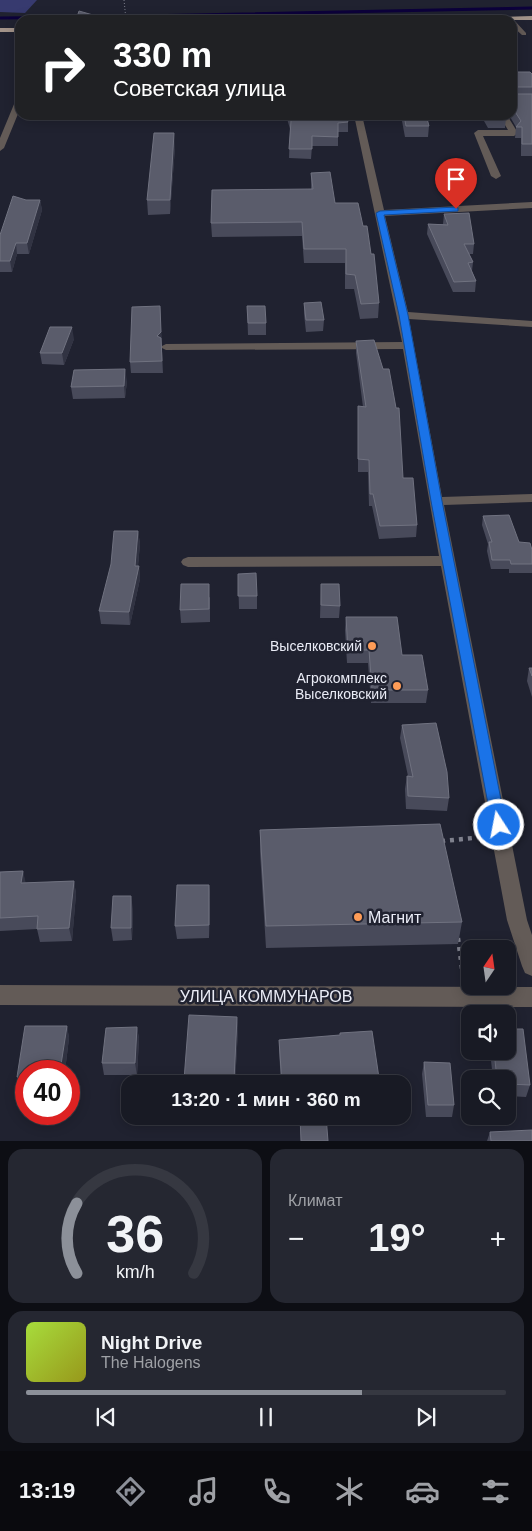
<!DOCTYPE html>
<html lang="ru">
<head>
<meta charset="utf-8">
<style>
	:root { --surface:#181a24; --page:#252731; --text:#f1f3f6; --muted:#9fa1a6; --line:#363841; --accent:#8c9099 }
	body { margin:0; font-family:Helvetica,sans-serif; background:var(--page); color:var(--text); height:100vh; display:flex; flex-direction:column; font-size:19px; white-space:nowrap }
	* { box-sizing:border-box; margin:0 }
	p { font-size:16px; color:var(--muted) }
	.icon { flex:none; width:28px; height:28px; fill:none; stroke:currentColor; stroke-width:2; stroke-linecap:round; stroke-linejoin:round }
	.map { position:relative; height:1141px; overflow:hidden }
	.sheet { display:flex; flex-direction:column; gap:8px; padding:8px; background:#0d0e14; flex:1 }
	.sheet>* { flex:none }
	.hud { position:absolute; left:15px; top:15px; width:502px; height:105px; border-radius:15px; box-shadow:0 2px 12px #0003,0 0 0 1px var(--line); background:#202124; color:#fff; overflow:hidden }
	.needle { width:32px; rotate:13deg }
	.controls { position:absolute; left:461px; top:940px; display:grid; gap:10px }
	.controls a { display:grid; place-items:center; width:55px; height:55px; border-radius:10px; background:var(--surface); box-shadow:0 2px 12px #0003,0 0 0 1px var(--line); font-size:25px }
	.speed { position:absolute; left:15px; top:1060px; display:flex; gap:10px; font-size:25px; font-weight:700; text-align:center }
	.speed>* { display:grid; place-content:center; width:65px; height:65px; border-radius:50%; background:var(--surface); box-shadow:0 2px 12px #0003,0 0 0 1px var(--line); line-height:1 }
	.speed .limit { border:8px solid #d22; background:#fff; color:#111 }
	.pin { position:absolute; display:grid; place-items:center; width:42px; height:42px; color:#fff; margin:-51px -21px; border-radius:50% 50% 50% 0; rotate:-45deg; box-shadow:0 0 5px #0007 }
	.pin .icon { rotate:45deg }
	.me { position:absolute; width:55px; margin:-28px; rotate:349deg; stroke-linejoin:round; filter:drop-shadow(0 0 4px #0008) }
	.turn { display:flex; align-items:center; gap:18px; height:105px; padding:0 15px; font-size:22px }
	.turn .icon { width:65px; height:65px; stroke-width:2.5 }
	.turn b { display:block; font-size:35px; line-height:42px }
	.big { font-size:38px; font-weight:800; line-height:1.1 }
	.sheet .card { flex:1; display:flex; flex-direction:column; justify-content:center; gap:8px; min-width:0; padding:0 18px; border-radius:15px; background:var(--page) }
	.sheet .dial { align-items:center; gap:0 }
	.dial svg { height:130px; overflow:visible; fill:none; stroke:var(--line); stroke-width:7; stroke-linecap:round; text-anchor:middle }
	.dial text { fill:var(--text); stroke:none }
	.song { display:flex; align-items:center; gap:15px }
	.cover { width:60px; height:60px; border-radius:8px; background:linear-gradient(135deg,hsl(80 70% 55%),hsl(60 70% 35%)) }
	.played { height:5px; border-radius:2px; background:linear-gradient(90deg,var(--accent) 70%,var(--line) 70%) }
	.keys { display:flex; justify-content:space-around; direction:ltr }
	.heat { display:flex; justify-content:space-between; align-items:center; font-size:28px; direction:ltr }
	.sheet .tiles { flex:1; display:grid; gap:8px; grid-template-columns:1fr 1fr }
	.card:last-child { grid-column:span 2 }
	.trip { position:absolute; left:121px; top:1075px; width:290px; height:50px; border-radius:15px; background:var(--surface); box-shadow:0 2px 12px #0003,0 0 0 1px var(--line); font-weight:800; line-height:50px; text-align:center }
	.tab-bar { display:flex; height:80px; justify-content:space-around; align-items:center; background:#0a0a0e; color:var(--muted) }
	.tab-bar .icon { width:35px; height:35px }
	.tab-bar .current { color:var(--accent) }
	.tab-bar b { font-size:22px; color:var(--text) }
	.map>svg:first-child { display:block }
	.green { fill:#373a6f }
	.lines { fill:none; stroke-linecap:round; stroke-linejoin:round }
	.stream { stroke:#0c013b; stroke-width:3 }
	.path-far1 { stroke:#7f818d; stroke-width:1; stroke-dasharray:1 2; stroke-linecap:butt }
	.path { stroke:#7f818d; stroke-width:4.5; stroke-dasharray:4 5; stroke-linecap:butt }
	.minor { fill:#635b57; fill-rule:evenodd }
	.major { fill:#a29389; fill-rule:evenodd }
	.wall { fill:#484a5a }
	.shaded-wall { fill:#313342 }
	.building { fill:#5a5c6b; stroke:#707280 }
	.route { fill:#1a73e8; stroke:#114b97 }
	.poi-dot { fill:#fe9c57; stroke:#202230; stroke-width:2 }
	.labels { text-anchor:middle; dominant-baseline:central; stroke-width:5; stroke-linejoin:round; paint-order:stroke }
	.poi-label { font-size:14px; fill:#eaecf6; stroke:#202230; text-anchor:end }
	.near-poi-label { font-size:16px; fill:#eaecf6; stroke:#202230; text-anchor:start }
	.near-street-label { font-size:16px; fill:#eaecf6; stroke:#202230 }
</style>
</head>
<body>
<div class="map">
<svg width="532" height="1141" viewBox="0 0 532 1141">
	<rect width="100%" height="100%" fill="#202230"/>
	<!-- green -->
	<path class="green" d="M0,0H37L25,13L0,12Z"/>
	<g class="lines">
		<!-- stream -->
		<path class="stream" d="M142,16L532,8
			M0,18L106,17"/>
		<!-- path-far1 -->
		<path class="path-far1" d="M124,0L126,20"/>
		<!-- path -->
		<path class="path" d="M443,843V841L473,838
			M458,938L463,976"/>
		<!-- minor -->
		<path class="minor" d="M510,20H514L526,33V35H522L512,26V20Z
			M17,97H20V109L4,148L0,151V138Z
			M354,115H362L384,210L532,202V208L385,216L408,312L532,321V327L409,319L442,497L532,494V502L444,505L527,920L532,935V976L525,973L522,966L507,920L441,566L188,567L183,565L181,562L183,559L188,557L439,556L403,349L166,350L160,347L166,344L402,342Z
			M499,115H507L518,133L514,136H483L501,176L496,179L491,176L474,133L478,130H508Z
			M0,985L532,987V1007L0,1005Z"/>
		<!-- major -->
		<path class="major" d="M532,16V20H453L456,18Z
			M0,28H20V32H0Z"/>
	</g>
	<!-- wall -->
	<path class="wall" d="M512,72L532,74V156H521V138H515L516,127L509,115H512Z
		M286,115H345L348,122V132H338V146H312L311,159L289,158L290,129Z
		M397,115H505L506,117L505,128H488L484,121H428L429,126L428,137H405L402,121H399Z
		M175,147L170,214L148,215L147,200Z
		M311,173L335,203L379,303L378,318L360,319L354,289H345V263H304L302,236L212,237L211,223L311,189Z
		M26,200H40L42,210L29,254H17L12,272H0V235Z
		M444,214L474,244L473,254H469L473,262L472,271L476,281L475,292H453L427,234L428,224H443Z
		M304,303L324,320L323,331L306,332L304,314Z
		M160,306L163,373H131L130,362Z
		M247,306L266,323V335H248Z
		M74,339L64,365L42,364L40,353Z
		M356,341L403,478L417,525L416,537L379,539L372,506H369L368,472H358V406L363,407L356,353Z
		M127,381L125,398L73,399L71,387Z
		M483,516L519,542L532,550V573H509V569H491L487,551L488,544L482,525Z
		M138,531L140,544L138,566H139L140,579L130,625L101,624L99,611Z
		M238,574L257,596V609H239Z
		M321,584L340,606L339,618H320Z
		M210,597V622L181,623L180,610Z
		M346,617L402,655L428,690L426,703H371L368,663H347L345,630Z
		M529,668H532V697L527,681Z
		M402,725L449,798L447,811L406,809L405,789L407,776H408L400,738Z
		M260,830L462,922L458,944L266,948L260,852Z
		M23,871L25,883L74,881L76,894L72,941L40,942L37,929L0,931V872Z
		M209,885L210,897L209,938L177,939L175,926Z
		M133,909L132,940L113,941L111,928Z
		M237,1017L238,1029L235,1084H184V1080Z
		M67,1026L69,1038L65,1071H26V1089H20L17,1077Z
		M137,1027L139,1039L137,1075H104L102,1063Z
		M279,1040L379,1078L378,1084H281L279,1050Z
		M490,1051H508L530,1085L526,1097L508,1096V1079H493Z
		M424,1062L454,1105L452,1117H426L422,1074Z
		M490,1132L532,1141H487Z"/>
	<!-- shaded-wall -->
	<path class="shaded-wall" d="M174,133L175,147L170,214V200Z
		M40,200L42,210L29,254L27,243Z
		M16,243L17,254L12,272L10,261Z
		M160,306L163,373L161,344L157,336Z
		M72,327L74,339L64,365L62,353Z
		M125,369L127,381L125,398L124,386Z
		M138,531L140,544L137,575L139,566L140,579L130,625L129,612L135,566Z
		M23,871L26,884L21,883Z
		M74,881L76,894L72,941L69,928Z
		M209,885L210,897L209,938Z
		M131,896L133,909L132,940L131,928Z
		M237,1017L238,1029L235,1084H234Z
		M67,1026L69,1038L65,1071H60Z
		M137,1027L139,1039L137,1075L135,1063Z"/>
	<!-- building -->
	<path class="building" d="M79,11L93,15L91,20H76Z
		M512,72H530L532,74V87H513L512,88Z
		M512,94H532V144H522V127H516L521,121L512,107Z
		M288,115H345L348,122L338,123V137L312,136V149H289L291,121Z
		M404,115H426L429,126H406Z
		M488,115H505L506,117H489Z
		M154,133H174L170,200H147Z
		M330,172L335,203H358L363,226H367L371,254H374L379,303L361,304L355,275L346,274V249H304L302,222L211,223L212,190L313,189L311,173Z
		M13,196L26,200H40L27,243H16L10,261H0V235Z
		M469,213L474,244H464L473,262L468,263L476,281L454,282L428,224L448,225L444,214Z
		M321,302L324,320H306L304,303Z
		M160,306L161,332L157,336L161,338L162,361L130,362L132,307Z
		M247,306H265L266,323H248Z
		M50,327H72L62,353H40Z
		M374,340L383,369H389L396,408H399L403,478H413L417,525L380,526L373,494H370L369,460L358,459V406L366,407L356,341Z
		M125,369L124,386L71,387L74,370Z
		M509,515L519,542L530,543L532,550V564H511L510,560H492L489,542H492L483,516Z
		M114,531H138L135,566H139L129,612L99,611L111,564Z
		M256,573L257,596H238V574Z
		M181,584H209V609L180,610Z
		M321,584H339L340,606L321,605Z
		M346,617H397L402,655H422L428,690H372L369,650H348Z
		M529,668H532V676Z
		M436,723L447,772L449,798L408,796L407,776L413,777L402,725Z
		M440,824L462,922L266,926L260,830Z
		M23,871L21,883L74,881L69,928L37,929L38,916L0,918V872Z
		M177,885H209V925L175,926Z
		M113,896H131V928H111Z
		M189,1015L237,1017L234,1081L184,1080Z
		M25,1026H67L60,1071H26V1077H17Z
		M137,1027L135,1063H102L106,1028Z
		M508,1029H523L530,1085L508,1084V1079H497L494,1051H508Z
		M372,1031L379,1078L324,1082V1084H282L279,1040L340,1035V1033Z
		M424,1062L450,1063L454,1105H428Z
		M300,1116H326L328,1141H301Z
		M532,1130V1141H491L490,1132Z"/>
	<!-- route -->
	<path class="route" d="M456,207L458,208V211L384,215L408,315L442,501L506,825L504,830L499,831L494,830L492,825L431,501L399,315L376,213L380,211Z"/>
	<!-- markers -->
	<g class="poi-dot">
		<circle cx="372" cy="646" r="5"/>
		<circle cx="397" cy="686" r="5"/>
		<circle cx="358" cy="917" r="5"/>
	</g>
	<g class="labels">
		<!-- poi labels -->
		<g class="poi-label">
			<text x="362" y="646">Выселковский</text>
			<text x="387" y="678">Агрокомплекс<tspan x="387" dy="16">Выселковский</tspan></text>
		</g>
		<!-- near-poi labels -->
		<g class="near-poi-label">
			<text x="368" y="917">Магнит</text>
		</g>
		<!-- near-street labels -->
		<g class="near-street-label">
			<text x="266" y="996">УЛИЦА КОММУНАРОВ</text>
		</g>
	</g>
</svg>
<div class="controls">
<a><svg class="needle" viewBox="-14 -14 28 28"><path d="M0-13l5 13h-10z" fill="#e53935"/><path d="M0 13l5-13h-10z" fill="#9fa1a6"/></svg></a>
<a><svg class="icon" aria-label="sound" viewBox="0 0 24 24"><path d="M4 9h4l5-4v14l-5-4H4zM17 9q2 3 0 6"/></svg></a>
<a><svg class="icon" aria-label="search" viewBox="0 0 24 24"><circle cx="10" cy="10" r="6"/><path d="M15 15l6 6"/></svg></a>
</div>
<div class="speed"><div class="limit">40</div></div>
<div class="pin" style="left:456px;top:209px;background:#d93025"><svg class="icon" aria-label="arrive" viewBox="0 0 24 24"><path d="M6 21V4h12l-3 4 3 4H6"/></svg></div>
<svg class="me" style="left:499px;top:825px" viewBox="-20 -20 40 40"><circle r="17" fill="#1a73e8" stroke="#fff" stroke-width="3"/><path d="M0-11L8 9 0 5-8 9z" fill="#fff"/></svg>
<div class="trip">13:20 · 1 мин · 360 m</div>
<div class="hud">
<div class="turn"><svg class="icon" aria-label="right" viewBox="0 0 24 24"><path d="M7 20v-9h11M14 6l5 5-5 5"/></svg><div><b>330 m</b>Советская улица</div></div>
</div>
</div>
<section class="sheet">
<div class="tiles">
<div class="card dial"><svg viewBox="0 0 100 80">
<path d="M14 69A42 42 0 1 1 86 69"/>
<path d="M14 69A42 42 0 0 1 14 26" stroke="#8c9099"/>
<text x="50" y="56" font-size="32" font-weight="700">36</text>
<text x="50" y="72" font-size="11">km/h</text>
</svg></div>
<div class="card"><p>Климат</p>
<div class="heat"><a>−</a><b class="big">19°</b><a>+</a></div>
</div>
<div class="card">
<div class="song"><i class="cover"></i><div><b>Night Drive</b><p>The Halogens</p></div></div>
<div class="played"></div>
<div class="keys"><svg class="icon" aria-label="previous" viewBox="0 0 24 24"><path d="M18 5L8 12l10 7zM5 5v14"/></svg><svg class="icon" aria-label="pause" viewBox="0 0 24 24"><path d="M8 5v14M16 5v14"/></svg><svg class="icon" aria-label="next" viewBox="0 0 24 24"><path d="M6 5l10 7-10 7zM19 5v14"/></svg></div>
</div>
</div>
</section>
<nav class="tab-bar">
<b>13:19</b>
<svg class="icon current" aria-label="directions" viewBox="0 0 24 24"><path d="M12 3l9 9-9 9-9-9zM9 14v-3h6M13 9l2 2-2 2"/></svg>
<svg class="icon" aria-label="music" viewBox="0 0 24 24"><path d="M9 18V5l10-2v13"/><circle cx="6" cy="18" r="3"/><circle cx="16" cy="16" r="3"/></svg>
<svg class="icon" aria-label="phone" viewBox="0 0 24 24"><path d="M5 4h4l2 5-3 2q2 4 5 5l2-3 5 2v4C11 20 4 13 5 4z"/></svg>
<svg class="icon" aria-label="climate" viewBox="0 0 24 24"><path d="M12 3v18M4 7l16 10M4 17L20 7"/></svg>
<svg class="icon" aria-label="car" viewBox="0 0 24 24"><path d="M5 17H2v-5l4-1 3-4h7l3 4 3 1v5h-3M9 17h6M6 11h13"/><circle cx="7" cy="17" r="2"/><circle cx="17" cy="17" r="2"/></svg>
<svg class="icon" aria-label="filters" viewBox="0 0 24 24"><path d="M4 7h16M4 17h16"/><circle cx="9" cy="7" r="2"/><circle cx="15" cy="17" r="2"/></svg>
</nav>
</body>
</html>
